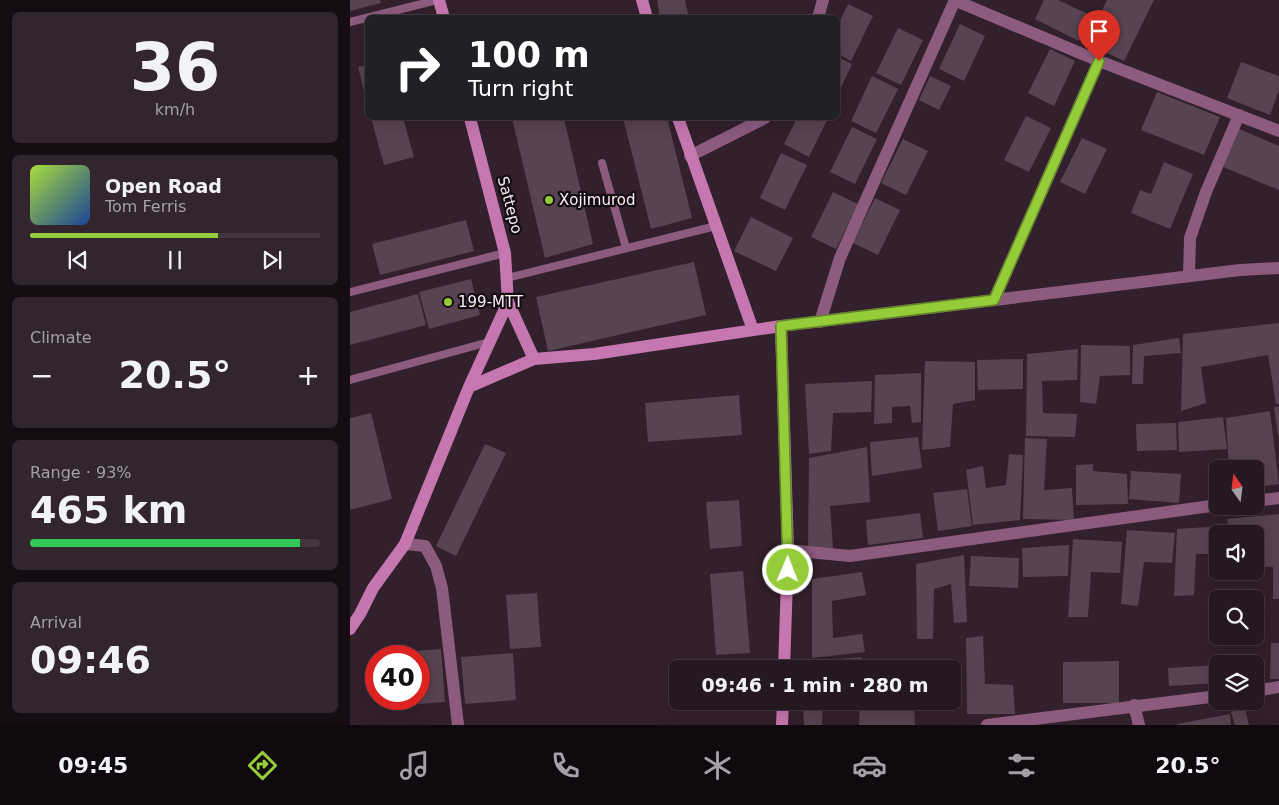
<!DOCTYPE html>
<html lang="en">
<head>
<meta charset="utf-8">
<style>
	:root { --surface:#261821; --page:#32252e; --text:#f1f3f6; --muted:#a4a0a5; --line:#42373f; --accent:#95cc3a }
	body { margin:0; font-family:"DejaVu Sans",sans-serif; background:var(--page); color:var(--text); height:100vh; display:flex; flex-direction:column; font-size:19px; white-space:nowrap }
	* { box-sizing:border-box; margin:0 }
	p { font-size:16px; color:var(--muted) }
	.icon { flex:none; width:28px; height:28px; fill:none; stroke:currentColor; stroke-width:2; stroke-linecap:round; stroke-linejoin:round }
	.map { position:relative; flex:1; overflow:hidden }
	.panel { display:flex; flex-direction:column; gap:12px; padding:12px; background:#150d12; width:350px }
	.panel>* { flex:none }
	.guide { position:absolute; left:15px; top:15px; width:475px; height:105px; border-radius:8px; box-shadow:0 5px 20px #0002,0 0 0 1px var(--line); background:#202124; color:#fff; overflow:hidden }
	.needle { width:32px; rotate:346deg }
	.fabs { position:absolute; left:859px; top:460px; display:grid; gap:10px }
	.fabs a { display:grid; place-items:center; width:55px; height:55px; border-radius:8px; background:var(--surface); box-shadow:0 5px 20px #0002,0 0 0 1px var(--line); font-size:25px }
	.speed { position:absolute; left:15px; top:645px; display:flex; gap:10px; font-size:25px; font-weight:700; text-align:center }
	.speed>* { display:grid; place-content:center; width:65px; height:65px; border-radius:50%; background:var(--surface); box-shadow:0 5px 20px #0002,0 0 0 1px var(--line); line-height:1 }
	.speed .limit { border:8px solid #d22; background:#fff; color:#111 }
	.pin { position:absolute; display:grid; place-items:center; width:42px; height:42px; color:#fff; margin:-51px -21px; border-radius:50% 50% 50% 0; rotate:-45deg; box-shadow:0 0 5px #0007 }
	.pin .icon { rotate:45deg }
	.me { position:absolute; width:55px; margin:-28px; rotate:1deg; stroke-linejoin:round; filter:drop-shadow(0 0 4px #0008) }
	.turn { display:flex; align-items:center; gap:18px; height:105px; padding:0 20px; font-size:22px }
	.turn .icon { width:65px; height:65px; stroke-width:2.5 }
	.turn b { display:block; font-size:35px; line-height:42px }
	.big { font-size:38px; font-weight:700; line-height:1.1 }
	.panel .widget { flex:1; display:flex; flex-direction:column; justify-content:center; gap:8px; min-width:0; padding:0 18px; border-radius:8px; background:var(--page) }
	.panel .dial { align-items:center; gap:0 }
	.dial b { font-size:65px; line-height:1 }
	.song { display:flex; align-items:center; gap:15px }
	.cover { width:60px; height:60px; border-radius:8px; background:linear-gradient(135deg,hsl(80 70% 55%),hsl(220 70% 35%)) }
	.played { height:5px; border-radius:2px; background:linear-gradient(90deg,var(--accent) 65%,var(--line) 65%) }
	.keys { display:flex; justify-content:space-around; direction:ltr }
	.heat { display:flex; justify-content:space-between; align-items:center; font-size:28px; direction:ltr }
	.charge { height:8px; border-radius:4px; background:linear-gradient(90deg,#34c759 93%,var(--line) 0) }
	.trip { position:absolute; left:319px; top:660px; width:292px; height:50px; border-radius:8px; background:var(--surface); box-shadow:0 5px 20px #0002,0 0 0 1px var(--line); font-weight:700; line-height:50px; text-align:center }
	.tabs { display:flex; height:80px; justify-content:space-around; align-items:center; background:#0f0a0d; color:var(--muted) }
	.tabs .icon { width:35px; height:35px }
	.tabs .active { color:var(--accent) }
	.tabs b { font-size:22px; color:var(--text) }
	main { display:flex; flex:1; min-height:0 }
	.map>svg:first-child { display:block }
	.building { fill:#574351 }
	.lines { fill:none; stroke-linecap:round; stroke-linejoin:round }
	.lane { stroke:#8c5b7e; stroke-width:8 }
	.street { stroke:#8c5b7e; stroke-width:12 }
	.secondary { stroke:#c677af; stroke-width:12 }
	.route-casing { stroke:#618526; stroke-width:12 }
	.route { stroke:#95cc3a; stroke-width:9 }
	.poi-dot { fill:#95cc3a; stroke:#150d12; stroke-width:2 }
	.labels { text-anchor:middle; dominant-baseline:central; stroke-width:4.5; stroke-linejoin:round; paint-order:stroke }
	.poi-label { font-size:15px; fill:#fdf0f8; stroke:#150d12; text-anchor:start }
	.street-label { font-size:15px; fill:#fdf0f8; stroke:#150d12 }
</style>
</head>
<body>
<main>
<section class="panel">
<div class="widget dial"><b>36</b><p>km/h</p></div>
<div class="widget">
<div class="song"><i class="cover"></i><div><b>Open Road</b><p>Tom Ferris</p></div></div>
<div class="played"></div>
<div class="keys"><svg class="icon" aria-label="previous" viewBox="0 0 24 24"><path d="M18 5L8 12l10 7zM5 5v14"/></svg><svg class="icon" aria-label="pause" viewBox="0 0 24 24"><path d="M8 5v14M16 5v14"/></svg><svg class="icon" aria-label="next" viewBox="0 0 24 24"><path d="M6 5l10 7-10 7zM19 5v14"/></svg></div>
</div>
<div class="widget"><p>Climate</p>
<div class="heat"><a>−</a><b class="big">20.5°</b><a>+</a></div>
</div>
<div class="widget"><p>Range · 93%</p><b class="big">465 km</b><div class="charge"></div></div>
<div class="widget"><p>Arrival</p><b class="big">09:46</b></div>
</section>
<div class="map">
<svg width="929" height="725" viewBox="0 0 929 725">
	<rect width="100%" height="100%" fill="#32202c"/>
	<!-- building -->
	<path class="building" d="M0,0H30L31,3L0,11Z
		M307,0H335L339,18H310Z
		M694,0H708L742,16L729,41L685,19Z
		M757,0H804L774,61L736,43Z
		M498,4L523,16L501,61L488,54V25Z
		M610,24L635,36L614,81L589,69Z
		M548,28L573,40L551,85L526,73Z
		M700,49L725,61L704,106L678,93Z
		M488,57L502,64L488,94Z
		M891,62L929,76V90L920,115L877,98Z
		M18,65V102L17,103L8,67Z
		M522,76L548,89L526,133L501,121Z
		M580,76L601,86L589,110L569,100Z
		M807,92L870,117L854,155L791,130Z
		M676,116L701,128L679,172L654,160Z
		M21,118H53L64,157L34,165Z
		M162,118H214L243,244L195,258Z
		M273,118H317L342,218L301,229Z
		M447,118H478L459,157L434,144Z
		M502,127L527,139L505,184L480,172Z
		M889,129L929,146V190L873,167Z
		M732,138L757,149L735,194L710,182Z
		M553,139L578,151L556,195L531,183Z
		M431,153L457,165L435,210L410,198Z
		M814,162L843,174L820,229L781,213L790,190L801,194Z
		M483,192L508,204L486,249L461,237Z
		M525,198L550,210L528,255L503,243Z
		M401,217L443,238L426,271L384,251Z
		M116,220L124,251L30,275L22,244Z
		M344,262L356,315L198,351L186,297Z
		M121,279L130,315L79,329L69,292Z
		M68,294L76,325L0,345V312Z
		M929,323V404H926L918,355L851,367L856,403L831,411L833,334Z
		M829,338L831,353L794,356L793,384H782L783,345Z
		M731,345L780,346V375L750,376L746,404L730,402Z
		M728,349L727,380L692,381L693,413L727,414L725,437L676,436L677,354Z
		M673,359V389L628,390L627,360Z
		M575,361L625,362V400L603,404L600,447L572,450Z
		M571,373V422L562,423L560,406L542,407V423L524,424L525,375Z
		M522,381L521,412L483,413L481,451L459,454L455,384Z
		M389,395L392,435L298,442L295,403Z
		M924,407H929V435H928Z
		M920,411L929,484L905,487V469H879L876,418Z
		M21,413L42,499L0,510V418Z
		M873,417L877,449L829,452L828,422Z
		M826,423L827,450L787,451L786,424Z
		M568,437L572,468L522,476L520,442Z
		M675,438L697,439L694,490L722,488L724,520L673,519Z
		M135,444L156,453L106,556L86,546Z
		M517,447L520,502L480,506L483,548L458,549L459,458Z
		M659,454L673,455L670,520L623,525L616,470L633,466L636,488L656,485Z
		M743,464V471L777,474L778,504L726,505V465Z
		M781,471L831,474L829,503L779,499Z
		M617,489L622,526L588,531L583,493Z
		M389,500L392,546L360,549L356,502Z
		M570,513L573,538L518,545L516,520Z
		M929,514V599H923V567L905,566V534H879L877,519Z
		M874,526V534H868V554H846L844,595L824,596L827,529Z
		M777,530L825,533L822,563L794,562L788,606L771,604Z
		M723,539L772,542L770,573L741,572L738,617H718Z
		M719,545L718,576L673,577L672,548Z
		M614,555L617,622L604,623L601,584L584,589L583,639H567L566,564Z
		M621,556L669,558L668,588L619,586Z
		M393,571L400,653L366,655L360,574Z
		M512,572L516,595L482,601L483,638L512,634L515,652L462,658V579Z
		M187,593L191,647L160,649L156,595Z
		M633,636L635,684L663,685L665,714H617L616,638Z
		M921,643H929V679H920Z
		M91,649L95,702L30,707L29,699H69V656H26V654Z
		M163,653L166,700L115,704L111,657Z
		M512,657L510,669H453V662Z
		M769,661V703H713V662Z
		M868,665V683L819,686L818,668Z
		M453,701H473L472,725H454Z
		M510,701H564L565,725H509Z
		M895,708L899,725H885L881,712Z
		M880,714L881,725H827V724Z"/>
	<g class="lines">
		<!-- lane -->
		<path class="lane" d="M0,22L87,0
			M252,163L276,248
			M157,278L366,226
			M0,292L155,253
			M0,380L139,342"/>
		<!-- street -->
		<path class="street" d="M604,0L749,61L644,300
			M468,18L473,0
			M749,61L929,131
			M340,156L415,118
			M839,276L840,238L856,192L889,115
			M470,322L490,258L605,0
			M431,326L890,270L929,268
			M905,501L929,498
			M55,544L75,546L86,566L92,588L108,725
			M438,550L500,556L868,505
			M905,691L929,687
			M784,705L789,725
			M637,725L868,696"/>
		<!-- secondary -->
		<path class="secondary" d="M89,0L94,18
			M292,0L297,18
			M120,118L155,253L158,302L184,359L244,354L431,326L438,550L434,669
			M328,118L403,330
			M119,387L184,359
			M0,629L10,614L23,588L55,544L119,387L158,302
			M432,725L433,701"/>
	</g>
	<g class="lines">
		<defs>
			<path id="route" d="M438,570L431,326L644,300L749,61"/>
		</defs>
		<!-- route casing -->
		<use href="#route" class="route-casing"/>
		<!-- route -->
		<use href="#route" class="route"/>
	</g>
	<!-- markers -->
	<g class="poi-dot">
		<circle cx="199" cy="200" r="5"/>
		<circle cx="98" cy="302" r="5"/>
	</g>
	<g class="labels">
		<!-- poi labels -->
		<g class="poi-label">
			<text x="209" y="200">Xojimurod</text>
			<text x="108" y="302">199-MTT</text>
		</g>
		<!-- street labels -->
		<g class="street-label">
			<text transform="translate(160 205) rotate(75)">Sattepo</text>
		</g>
	</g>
</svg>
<div class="fabs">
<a><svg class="needle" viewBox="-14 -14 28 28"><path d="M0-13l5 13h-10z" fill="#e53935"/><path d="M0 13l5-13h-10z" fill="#a4a0a5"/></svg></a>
<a><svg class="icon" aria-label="sound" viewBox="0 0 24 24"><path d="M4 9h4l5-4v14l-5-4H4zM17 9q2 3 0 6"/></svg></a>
<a><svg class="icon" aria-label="search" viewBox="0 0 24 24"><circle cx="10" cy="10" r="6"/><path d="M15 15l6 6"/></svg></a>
<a><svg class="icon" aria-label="layers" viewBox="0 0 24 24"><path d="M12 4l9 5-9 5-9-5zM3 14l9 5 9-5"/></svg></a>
</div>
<div class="speed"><div class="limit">40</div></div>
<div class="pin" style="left:749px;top:61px;background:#d93025"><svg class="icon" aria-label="arrive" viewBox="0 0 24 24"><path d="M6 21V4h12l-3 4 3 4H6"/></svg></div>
<svg class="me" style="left:438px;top:570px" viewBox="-20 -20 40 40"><circle r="17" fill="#95cc3a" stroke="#fff" stroke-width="3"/><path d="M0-11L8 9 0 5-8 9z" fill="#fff"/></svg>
<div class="trip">09:46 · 1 min · 280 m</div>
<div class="guide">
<div class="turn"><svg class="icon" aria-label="right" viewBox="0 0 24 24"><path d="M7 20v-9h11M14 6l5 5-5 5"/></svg><div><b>100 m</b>Turn right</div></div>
</div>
</div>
</main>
<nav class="tabs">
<b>09:45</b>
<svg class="icon active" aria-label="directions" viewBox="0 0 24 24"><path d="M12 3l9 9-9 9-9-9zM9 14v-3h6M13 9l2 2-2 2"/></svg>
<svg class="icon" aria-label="music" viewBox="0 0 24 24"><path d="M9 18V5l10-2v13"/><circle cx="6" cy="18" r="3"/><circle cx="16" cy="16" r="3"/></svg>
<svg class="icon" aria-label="phone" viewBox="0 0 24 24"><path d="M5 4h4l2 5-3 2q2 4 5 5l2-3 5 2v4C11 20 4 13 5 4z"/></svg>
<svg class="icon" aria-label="climate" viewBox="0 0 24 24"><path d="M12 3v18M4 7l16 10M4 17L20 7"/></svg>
<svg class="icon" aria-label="car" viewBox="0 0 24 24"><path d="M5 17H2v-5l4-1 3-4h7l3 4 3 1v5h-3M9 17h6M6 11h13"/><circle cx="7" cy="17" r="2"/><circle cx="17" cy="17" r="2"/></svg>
<svg class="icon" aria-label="filters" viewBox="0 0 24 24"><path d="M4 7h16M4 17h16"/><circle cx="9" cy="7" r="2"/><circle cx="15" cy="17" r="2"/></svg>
<b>20.5°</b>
</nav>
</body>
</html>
